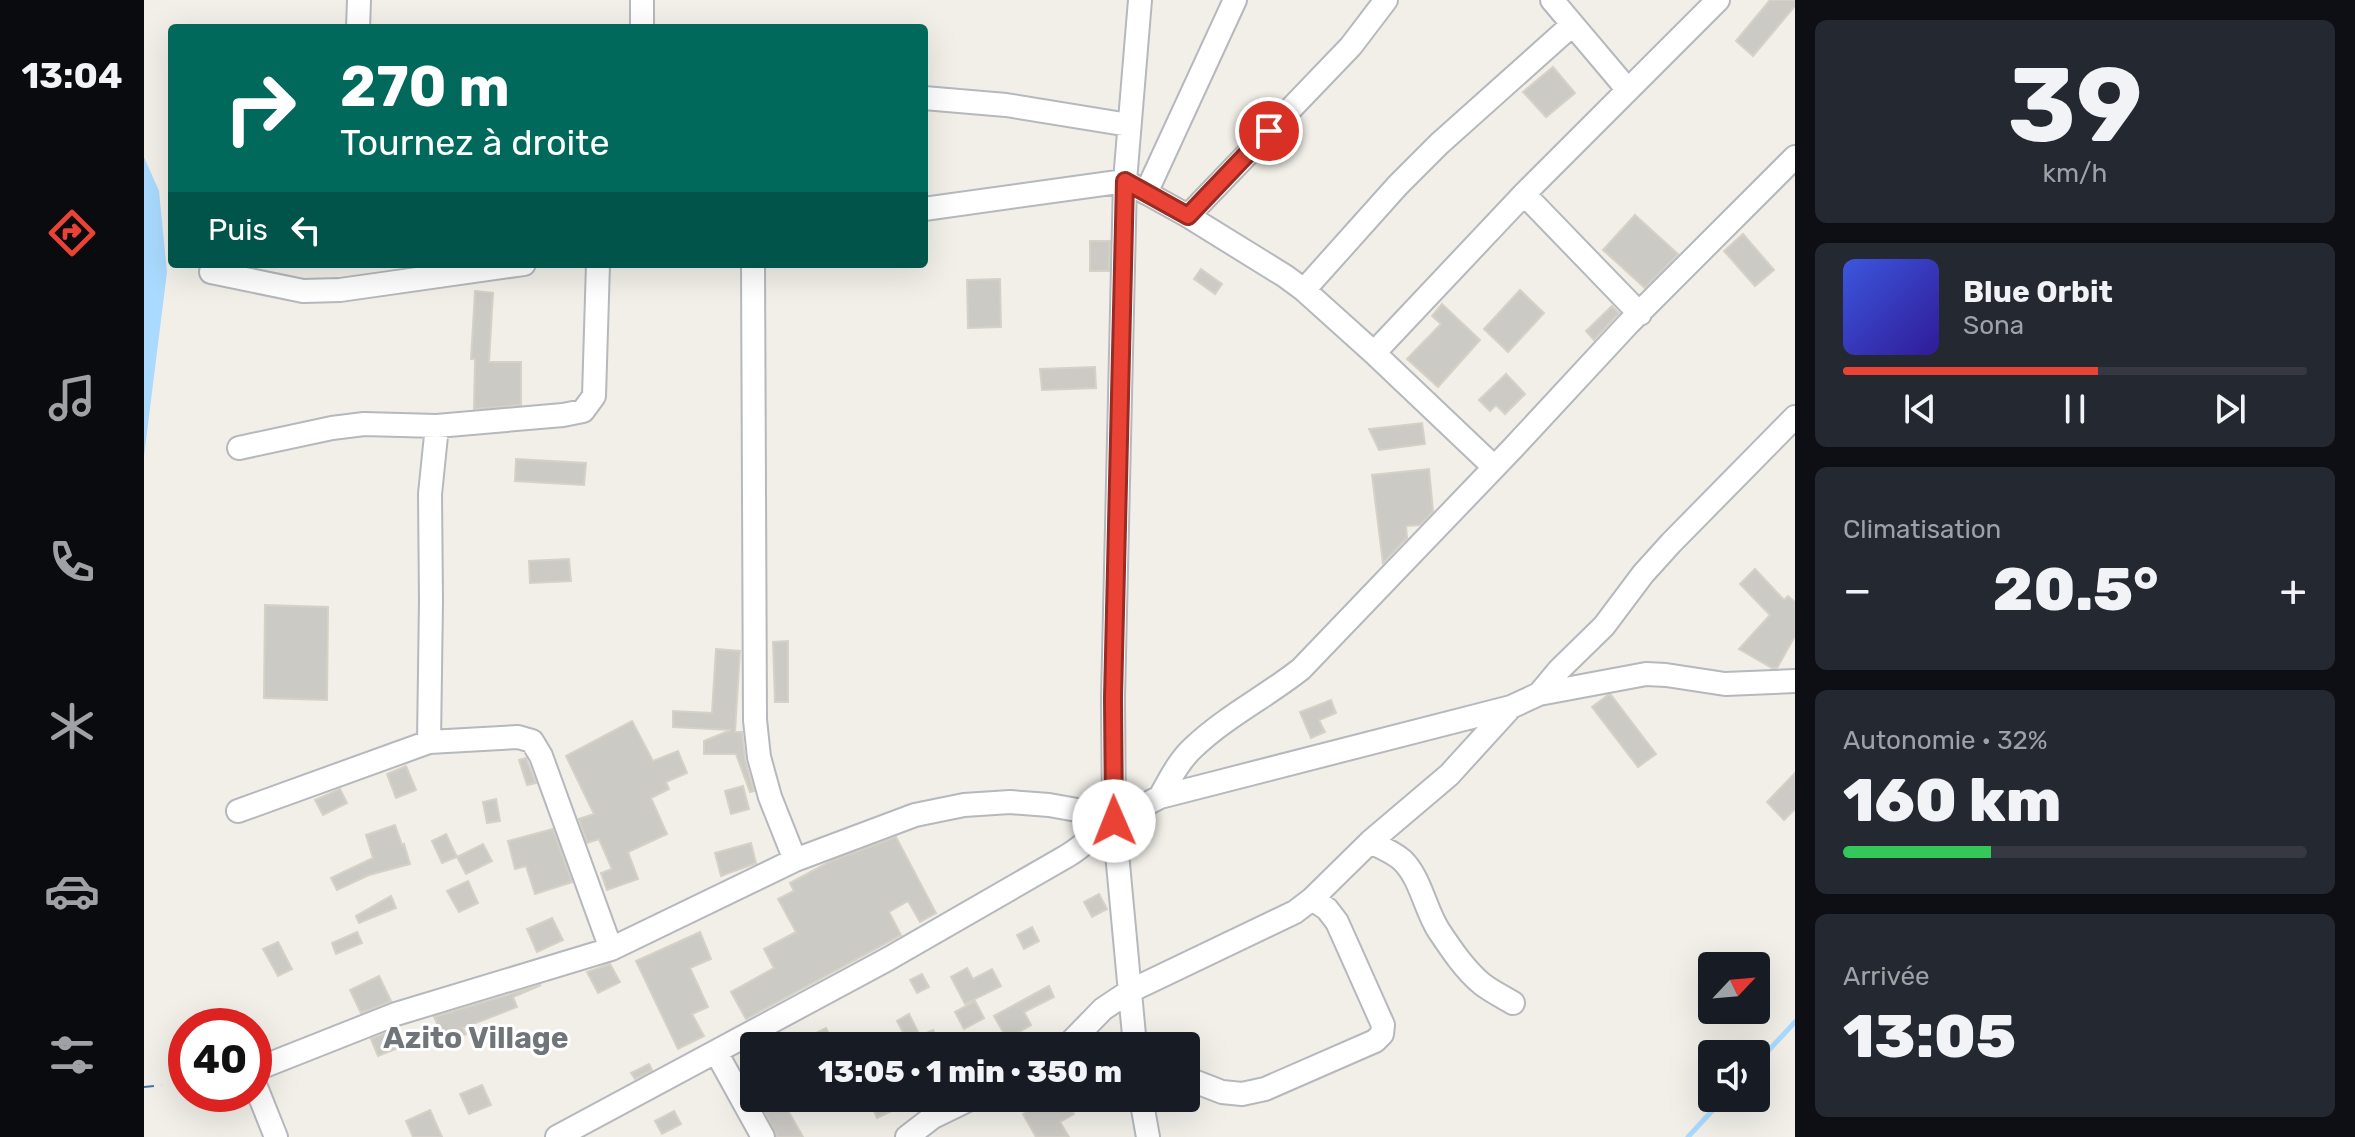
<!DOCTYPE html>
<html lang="fr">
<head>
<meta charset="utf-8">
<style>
	:root { --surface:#171b24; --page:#242831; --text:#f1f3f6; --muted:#9ea1a6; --line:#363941; --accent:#ea4335 }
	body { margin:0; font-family:Rubik,sans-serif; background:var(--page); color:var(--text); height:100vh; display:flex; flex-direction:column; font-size:30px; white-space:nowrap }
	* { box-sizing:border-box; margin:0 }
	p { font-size:26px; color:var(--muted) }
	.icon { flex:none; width:44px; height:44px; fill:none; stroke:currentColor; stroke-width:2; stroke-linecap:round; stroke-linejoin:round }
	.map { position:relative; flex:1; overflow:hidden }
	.sheet { display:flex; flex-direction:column; gap:20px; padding:20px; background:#0d0f14; width:560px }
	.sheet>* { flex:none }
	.guide { position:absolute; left:24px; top:24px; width:760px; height:244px; border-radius:8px; box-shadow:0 8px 32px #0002; background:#00695c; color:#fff; overflow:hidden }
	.needle { width:52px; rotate:64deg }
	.fabs { position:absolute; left:1554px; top:952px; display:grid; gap:16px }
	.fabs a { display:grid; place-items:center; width:72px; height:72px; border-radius:8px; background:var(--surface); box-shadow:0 8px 32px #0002; font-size:40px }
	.speed { position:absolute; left:24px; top:1008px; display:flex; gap:16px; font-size:40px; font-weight:700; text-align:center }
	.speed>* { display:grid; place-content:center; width:104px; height:104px; border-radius:50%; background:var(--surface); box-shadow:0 8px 32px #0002; line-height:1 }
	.speed .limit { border:12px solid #d22; background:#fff; color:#111 }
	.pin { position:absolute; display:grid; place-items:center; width:68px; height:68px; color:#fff; margin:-34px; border:4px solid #fff; border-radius:50%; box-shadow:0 2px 8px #0007 }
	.me { position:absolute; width:88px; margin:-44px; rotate:359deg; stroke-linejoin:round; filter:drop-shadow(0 0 6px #0008) }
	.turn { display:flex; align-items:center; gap:28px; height:168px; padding:0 40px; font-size:36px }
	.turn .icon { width:104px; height:104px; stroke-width:2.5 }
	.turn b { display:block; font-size:56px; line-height:68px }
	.then { display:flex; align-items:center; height:76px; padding:0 40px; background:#0003; gap:16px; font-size:30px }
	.big { font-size:60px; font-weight:800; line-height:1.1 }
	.sheet .widget { flex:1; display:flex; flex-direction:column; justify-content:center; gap:12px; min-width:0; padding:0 28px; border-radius:12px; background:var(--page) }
	.sheet .dial { align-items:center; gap:0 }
	.dial b { font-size:104px; line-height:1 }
	.song { display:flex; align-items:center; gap:24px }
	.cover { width:96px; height:96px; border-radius:12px; background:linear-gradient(135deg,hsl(230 70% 55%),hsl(250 70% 35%)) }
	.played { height:8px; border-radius:4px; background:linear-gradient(90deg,var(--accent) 55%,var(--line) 55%) }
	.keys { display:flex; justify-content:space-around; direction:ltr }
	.heat { display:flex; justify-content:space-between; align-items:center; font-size:44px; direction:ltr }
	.charge { height:12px; border-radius:6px; background:linear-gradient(90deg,#34c759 32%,var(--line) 0) }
	.trip { position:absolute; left:596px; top:1032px; width:460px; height:80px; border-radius:8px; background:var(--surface); box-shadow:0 8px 32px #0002; font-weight:800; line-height:80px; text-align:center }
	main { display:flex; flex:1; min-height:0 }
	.dock { display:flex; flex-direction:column; width:144px; justify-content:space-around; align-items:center; background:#090b0e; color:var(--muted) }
	.dock .icon { width:56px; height:56px }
	.dock .active { color:var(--accent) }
	.dock b { font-size:36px; color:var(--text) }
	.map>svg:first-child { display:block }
	.water { fill:#aadaff }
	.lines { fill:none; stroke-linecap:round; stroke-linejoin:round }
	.stream { stroke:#aadaff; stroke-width:5 }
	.ferry { stroke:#4174aa; stroke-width:2; stroke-dasharray:10 8; stroke-linecap:butt }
	.building { fill:#cccac5; stroke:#d6d1c6; stroke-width:2 }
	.minor-casing { stroke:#b5b8bc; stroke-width:26 }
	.minor { stroke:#fff; stroke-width:22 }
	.route-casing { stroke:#982c22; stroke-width:20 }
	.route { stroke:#ea4335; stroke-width:14 }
	.labels { text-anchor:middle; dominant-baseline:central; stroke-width:6; stroke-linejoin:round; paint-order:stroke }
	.neighbourhood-label { font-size:30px; font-weight:bold; fill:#70757a; stroke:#fff }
</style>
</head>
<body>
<main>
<nav class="dock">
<b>13:04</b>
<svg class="icon active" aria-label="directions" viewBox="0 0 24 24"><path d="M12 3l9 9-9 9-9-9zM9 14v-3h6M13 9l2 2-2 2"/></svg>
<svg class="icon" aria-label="music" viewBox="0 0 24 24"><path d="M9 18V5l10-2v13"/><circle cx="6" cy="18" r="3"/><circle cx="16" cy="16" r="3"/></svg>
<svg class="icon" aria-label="phone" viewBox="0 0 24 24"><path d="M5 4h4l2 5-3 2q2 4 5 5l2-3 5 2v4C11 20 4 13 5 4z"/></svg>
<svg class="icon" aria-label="climate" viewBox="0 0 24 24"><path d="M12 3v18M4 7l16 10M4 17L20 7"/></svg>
<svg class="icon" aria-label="car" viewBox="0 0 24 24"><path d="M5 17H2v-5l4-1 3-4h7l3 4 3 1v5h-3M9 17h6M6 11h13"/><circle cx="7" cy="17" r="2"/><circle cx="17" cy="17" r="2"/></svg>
<svg class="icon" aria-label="filters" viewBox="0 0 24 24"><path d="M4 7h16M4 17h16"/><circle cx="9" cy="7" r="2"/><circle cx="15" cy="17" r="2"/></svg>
</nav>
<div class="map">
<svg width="1651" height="1137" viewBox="0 0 1651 1137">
	<rect width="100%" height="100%" fill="#f1efe8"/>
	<!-- water -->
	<path class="water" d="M0,157L15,191L23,272L0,456Z"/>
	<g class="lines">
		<!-- stream -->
		<path class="stream" d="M1612,1064L1651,1022
			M1544,1137L1580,1098"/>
		<!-- ferry -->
		<path class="ferry" d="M0,1087L18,1085"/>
	</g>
	<!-- building -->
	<path class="building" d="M1626,0H1651V6L1609,56L1592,41Z
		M1409,67L1431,93L1402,117L1379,92Z
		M1491,215L1534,254L1501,288L1459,250Z
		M1599,234L1630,270L1611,286L1580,251Z
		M946,241H966L965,271H946Z
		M1057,269L1078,284L1071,294L1050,279Z
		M856,279L857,327L824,328L823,280Z
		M1376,290L1400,313L1364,352L1340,329Z
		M331,291L349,293L345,362H377V405L330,409L331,359H327Z
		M1298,304L1336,340L1294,387L1263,359L1297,324L1288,316Z
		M1468,306L1475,313L1450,340L1442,331Z
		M951,367L952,388L898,390L896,369Z
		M1362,374L1381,394L1361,414L1352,405L1346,411L1335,400Z
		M1278,423L1281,444L1235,450L1225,429Z
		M372,459L442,463L440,485L371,481Z
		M1285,469L1289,511L1276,525L1262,526L1263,538L1239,563L1228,475Z
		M425,559L427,581L386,583L385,561Z
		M1611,569L1640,600L1644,596L1651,602V636L1633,668H1628L1595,649L1626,615L1596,584Z
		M121,605L184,607L183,700L120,698Z
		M644,641V702H631L629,642Z
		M572,649L596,651L591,732H598L601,760L610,791L606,792L592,754H560V741L587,730L529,727V711L568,713Z
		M1464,695H1467L1512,754L1494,767L1448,707Z
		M1187,700L1192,713L1175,720L1181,732L1167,738L1156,712Z
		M488,721L509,761L534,751L543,773L522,782L525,789L507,798L523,834L484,852L494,879L463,890L457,873L468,869L455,839L443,843L435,819L450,814L422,756Z
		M382,758L392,783L383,785L375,760Z
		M262,766L272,790L252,798L243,774Z
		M1651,773V809L1640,820L1623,802Z
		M599,786L605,809L587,814L581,791Z
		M196,789L203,803L179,815L171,800Z
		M352,799L356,821L343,823L339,802Z
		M251,825L258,845L260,844L266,864L225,875L193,890L187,878L229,858L222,835Z
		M409,829L428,882L391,894L382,866L371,869L364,841Z
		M302,834L313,857L298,863L288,841Z
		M752,837L792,913L776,922L764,901L745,912L757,935L602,1019L587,992L630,968L620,949L652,932L634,899L650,891L646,883L687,861Z
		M607,843L612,863L577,876L571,853Z
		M339,844L348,861L322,874L313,857Z
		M324,881L334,903L315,912L303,891Z
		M955,894L963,909L948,917L940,902Z
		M247,896L252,908L215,923L212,916Z
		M408,918L419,940L393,952L383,929Z
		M888,927L895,941L880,949L873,935Z
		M213,932L218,943L192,954L188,943Z
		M556,932L567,959L546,968L564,1007L548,1014L560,1036L534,1049L492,961Z
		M134,942L148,969L134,976L119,949Z
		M466,964L476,982L454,993L443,972Z
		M823,968L829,979L848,969L857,986L821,1004L807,977Z
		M778,974L785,987L773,993L766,980Z
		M235,976L247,1001L217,1013L206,990Z
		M397,985L369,997L373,1007L319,1028L322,1034L302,1043L290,1017Z
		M905,986L910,997L880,1012L887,1025L863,1039L850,1016Z
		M831,1001L840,1018L820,1029L811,1012Z
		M765,1014L776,1036L789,1030L797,1046H740L760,1034L753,1021Z
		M682,1028L691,1046H646Z
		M252,1029L259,1046L234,1056L227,1039Z
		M505,1064L508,1070L491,1079L487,1073Z
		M338,1085L347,1105L325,1114L316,1094Z
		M631,1098H665L643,1109L659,1137H633L617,1105Z
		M724,1098H745L750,1110L733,1118Z
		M906,1098L911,1106L922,1100L930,1114L916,1122L925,1137H892L879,1114Z
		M286,1110L298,1137H269L262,1121Z
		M530,1111L537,1124L518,1134L511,1121Z"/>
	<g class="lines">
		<defs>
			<path id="minor" d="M498,0V28
				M1408,0L1484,90
				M214,28L215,0
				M780,98L862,105L985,125
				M1002,193L1091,0
				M1380,194L1496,314
				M780,209L981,181L1044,216L1141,276L1160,290L1230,353
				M1044,216L1207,46L1242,0
				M609,264L611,720L615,757L626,797L651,860
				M67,272L159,291L196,290L380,264
				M1160,290L1254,185L1295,144L1428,25
				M95,448L188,428L220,424L293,426L419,415L439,411L450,396L454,264
				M1350,467L1230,353L1380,194L1574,0
				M1395,694L1415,670L1460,626L1499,574L1527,543L1651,417
				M285,742L287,600L286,494L293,426
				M1016,797C1026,779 1035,760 1051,746C1083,716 1123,696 1157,669L1369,448L1485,323L1651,157
				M94,811L285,742L374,737L388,741L397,756L467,949
				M1226,842C1237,847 1249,852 1258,860C1277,878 1281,910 1295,931C1307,949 1321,970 1338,984C1347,991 1359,997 1369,1003
				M923,1046L959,1009L986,991L1151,912L1168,899L1226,842L1305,775L1367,707
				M991,1046L970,821L969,698L981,181L996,0
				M572,1052L619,1137
				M110,1076L111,1072L118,1067L252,1014L467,949L651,860L771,815L820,805L866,802L905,805L933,810L970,821L1016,797L1367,707L1395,694L1502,674L1522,675L1581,684L1651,681
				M1042,1078L1078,1092L1098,1094L1121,1089L1231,1041L1238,1034L1239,1025L1193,922L1183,909L1168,899
				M110,1082L132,1137
				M997,1098L1004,1137
				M413,1137L744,959L923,856C941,845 950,836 959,817
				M763,1137L789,1117L828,1098"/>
		</defs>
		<!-- minor casing -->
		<use href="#minor" class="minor-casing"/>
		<!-- minor -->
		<use href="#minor" class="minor"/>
	</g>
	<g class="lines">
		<defs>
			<path id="route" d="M970,821L969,698L981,181L1044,216L1125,131"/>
		</defs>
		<!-- route casing -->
		<use href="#route" class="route-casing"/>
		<!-- route -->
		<use href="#route" class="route"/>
	</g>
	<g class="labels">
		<!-- neighbourhood labels -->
		<g class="neighbourhood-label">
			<text x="332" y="1038">Azito Village</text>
		</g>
	</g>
</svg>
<div class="fabs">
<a><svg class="needle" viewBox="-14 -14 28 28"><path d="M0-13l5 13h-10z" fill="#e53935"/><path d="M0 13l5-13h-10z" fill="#9ea1a6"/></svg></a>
<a><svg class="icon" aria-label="sound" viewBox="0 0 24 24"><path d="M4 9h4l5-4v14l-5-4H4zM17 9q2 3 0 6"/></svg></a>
</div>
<div class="speed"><div class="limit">40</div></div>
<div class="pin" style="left:1125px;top:131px;background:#d93025"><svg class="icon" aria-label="arrive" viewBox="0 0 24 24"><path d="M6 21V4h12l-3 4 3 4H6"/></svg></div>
<svg class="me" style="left:970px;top:821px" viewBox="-20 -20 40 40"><circle r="19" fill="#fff"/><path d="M0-13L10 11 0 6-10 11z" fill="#ea4335"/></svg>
<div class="trip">13:05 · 1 min · 350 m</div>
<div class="guide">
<div class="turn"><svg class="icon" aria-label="right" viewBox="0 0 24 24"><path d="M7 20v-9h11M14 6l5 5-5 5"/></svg><div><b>270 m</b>Tournez à droite</div></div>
<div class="then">Puis<svg class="icon" aria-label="left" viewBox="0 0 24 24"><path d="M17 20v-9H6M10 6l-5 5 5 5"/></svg></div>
</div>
</div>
<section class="sheet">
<div class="widget dial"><b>39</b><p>km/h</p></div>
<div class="widget">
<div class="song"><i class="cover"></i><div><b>Blue Orbit</b><p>Sona</p></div></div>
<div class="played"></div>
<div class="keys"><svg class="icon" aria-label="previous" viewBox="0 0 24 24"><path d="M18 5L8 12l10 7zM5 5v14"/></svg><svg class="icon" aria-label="pause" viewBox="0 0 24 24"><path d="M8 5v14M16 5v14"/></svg><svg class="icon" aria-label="next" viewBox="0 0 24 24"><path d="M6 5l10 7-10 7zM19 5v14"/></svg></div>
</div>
<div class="widget"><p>Climatisation</p>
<div class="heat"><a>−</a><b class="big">20.5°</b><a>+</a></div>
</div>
<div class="widget"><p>Autonomie · 32%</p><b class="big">160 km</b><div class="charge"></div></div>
<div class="widget"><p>Arrivée</p><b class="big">13:05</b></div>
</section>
</main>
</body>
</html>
